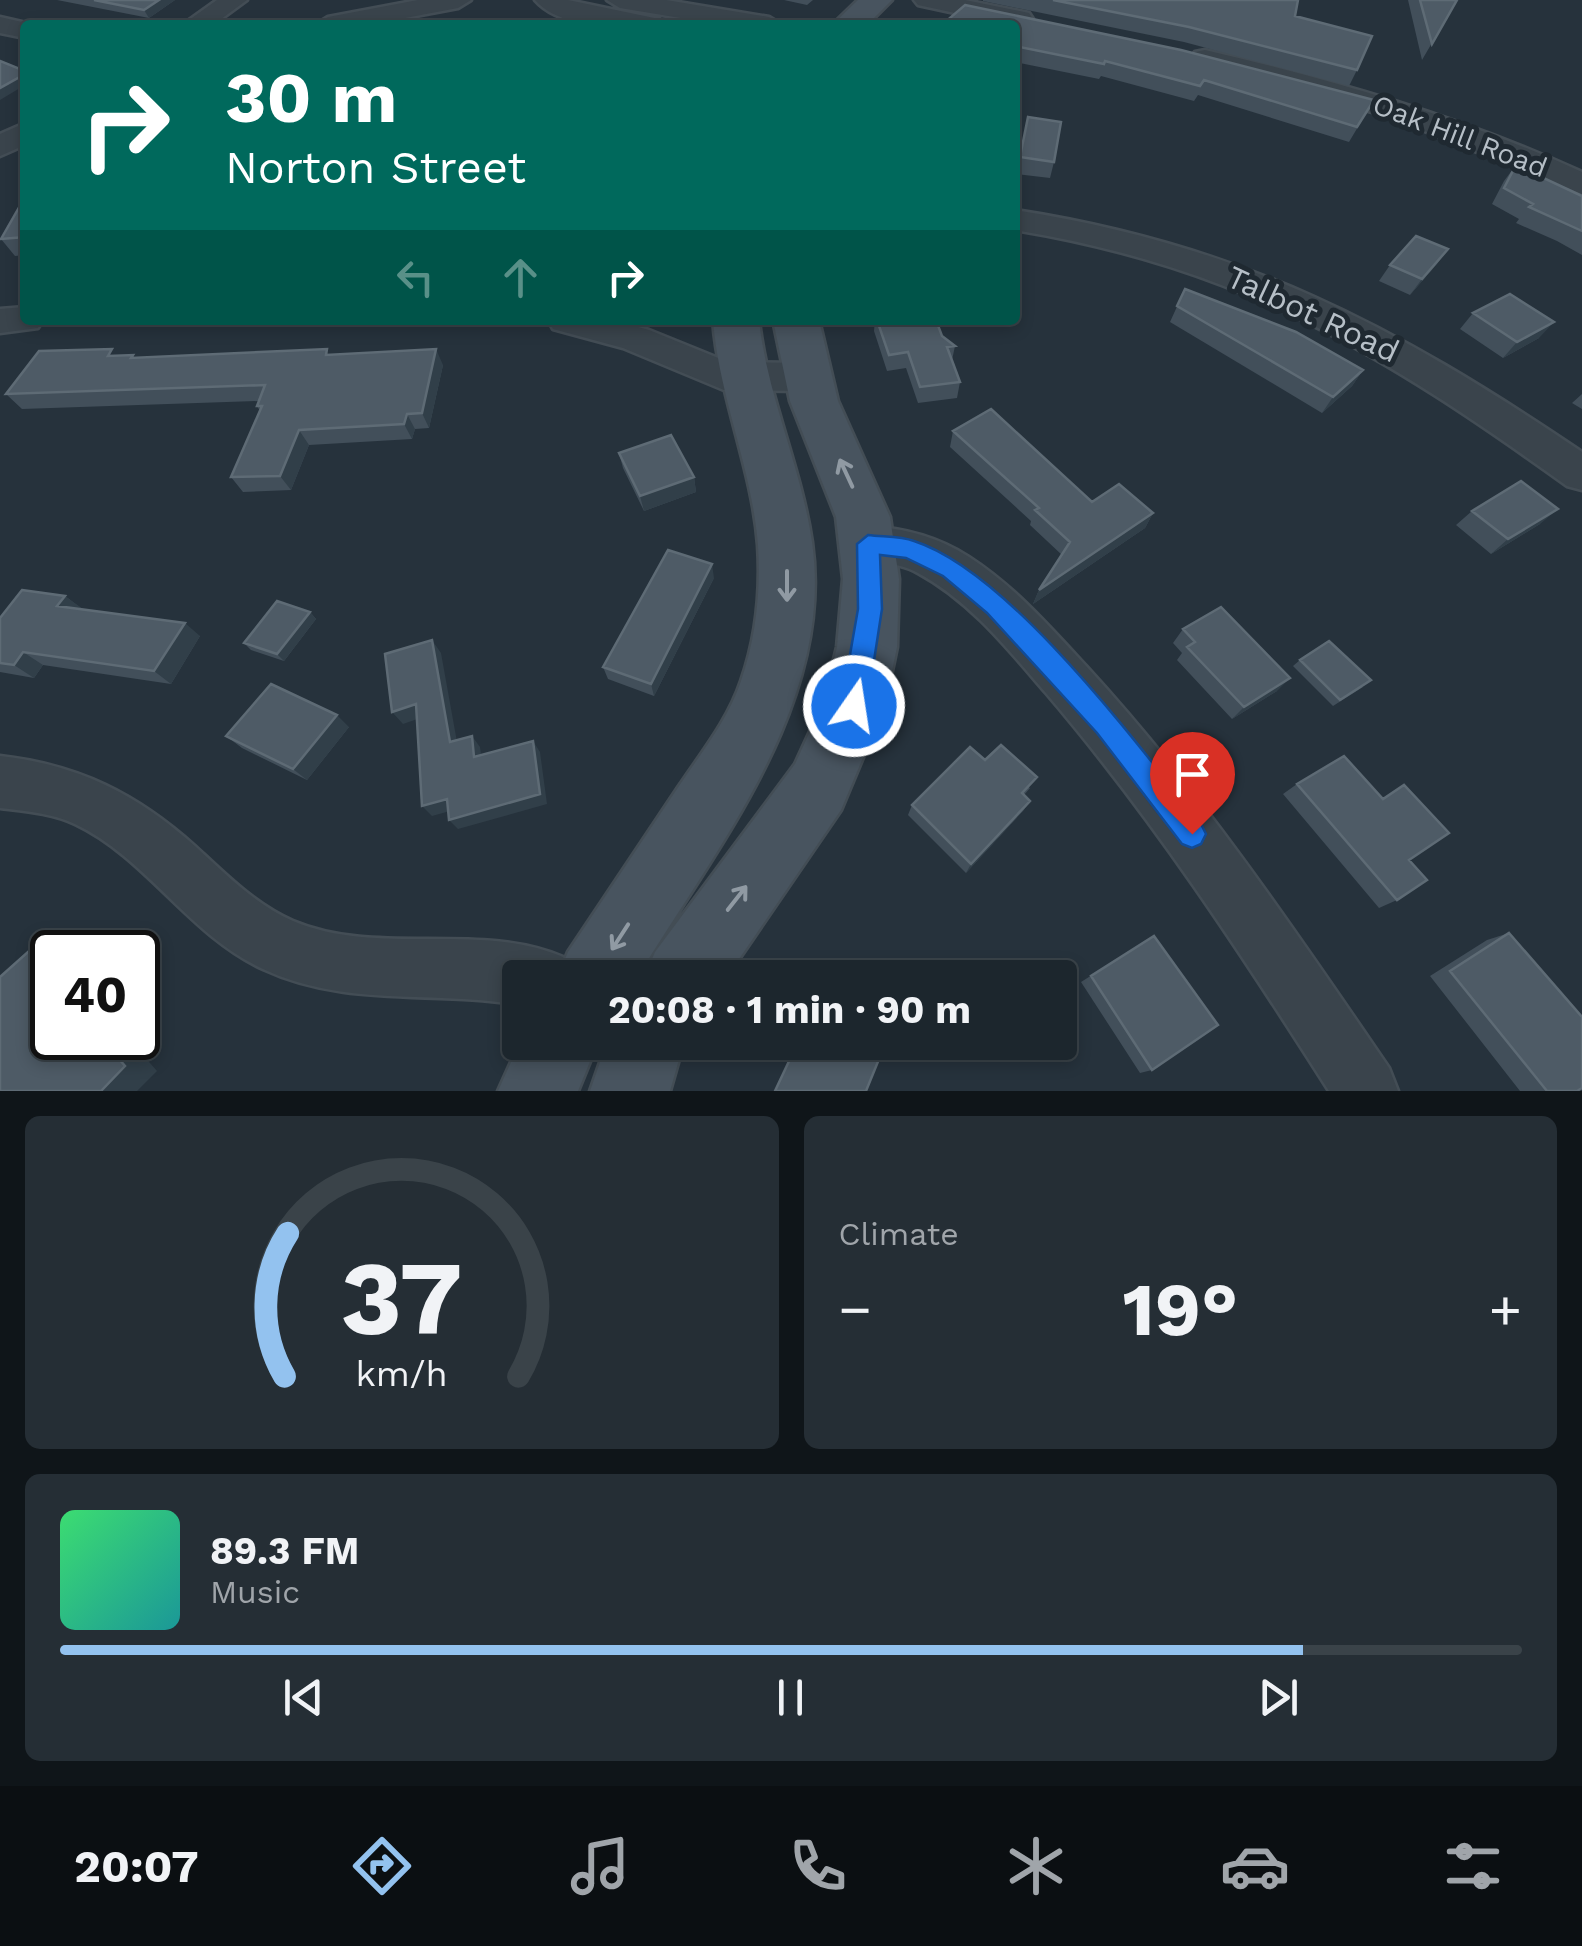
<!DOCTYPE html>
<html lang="en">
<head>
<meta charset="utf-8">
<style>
	:root { --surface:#1c262d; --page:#252e35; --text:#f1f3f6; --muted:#a0a5aa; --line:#3a4349; --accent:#93c2ef }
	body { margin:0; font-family:"Work Sans",sans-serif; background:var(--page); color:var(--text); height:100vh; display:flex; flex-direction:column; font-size:38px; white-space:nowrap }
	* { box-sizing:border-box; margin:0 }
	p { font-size:32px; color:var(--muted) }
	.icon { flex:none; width:55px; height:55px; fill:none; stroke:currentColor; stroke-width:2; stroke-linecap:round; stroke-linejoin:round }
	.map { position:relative; height:1091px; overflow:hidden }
	.side { display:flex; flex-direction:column; gap:25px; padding:25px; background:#0f1519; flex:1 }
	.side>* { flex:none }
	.banner { position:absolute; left:20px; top:20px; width:1000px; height:305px; border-radius:10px; box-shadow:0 5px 15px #0003,0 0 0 2px var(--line); background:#00695c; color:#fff; overflow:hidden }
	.speed { position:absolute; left:30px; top:930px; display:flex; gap:20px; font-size:50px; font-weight:700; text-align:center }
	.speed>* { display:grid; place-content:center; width:130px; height:130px; border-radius:50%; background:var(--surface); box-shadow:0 5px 15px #0003,0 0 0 2px var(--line); line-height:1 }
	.speed .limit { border:5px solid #111; border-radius:15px; background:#fff; color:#111 }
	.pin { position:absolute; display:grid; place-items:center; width:85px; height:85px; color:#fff; margin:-102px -42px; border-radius:50% 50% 50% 0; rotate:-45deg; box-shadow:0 0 10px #0007 }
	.pin .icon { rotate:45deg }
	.me { position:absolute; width:110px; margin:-55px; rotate:13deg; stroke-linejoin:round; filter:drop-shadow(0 0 8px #0008) }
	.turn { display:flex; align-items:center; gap:35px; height:210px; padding:0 40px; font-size:45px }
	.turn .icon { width:130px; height:130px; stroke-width:2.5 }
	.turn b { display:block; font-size:70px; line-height:85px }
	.lanes { display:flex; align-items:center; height:95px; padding:0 40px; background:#0003; justify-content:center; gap:50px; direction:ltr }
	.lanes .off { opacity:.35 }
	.big { font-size:75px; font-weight:700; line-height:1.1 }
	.side .widget { flex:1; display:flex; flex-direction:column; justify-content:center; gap:15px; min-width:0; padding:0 35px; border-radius:15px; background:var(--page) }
	.side .dial { align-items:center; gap:0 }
	.dial svg { height:260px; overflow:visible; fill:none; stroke:var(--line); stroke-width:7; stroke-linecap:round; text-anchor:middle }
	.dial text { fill:var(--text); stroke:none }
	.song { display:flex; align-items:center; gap:30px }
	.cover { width:120px; height:120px; border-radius:15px; background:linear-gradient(135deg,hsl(140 70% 55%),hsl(180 70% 35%)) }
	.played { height:10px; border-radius:5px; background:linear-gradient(90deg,var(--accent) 85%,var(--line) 85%) }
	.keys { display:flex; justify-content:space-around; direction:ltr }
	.heat { display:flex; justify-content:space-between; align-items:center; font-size:55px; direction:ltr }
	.side .tiles { flex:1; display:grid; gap:25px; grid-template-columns:1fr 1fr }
	.widget:last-child { grid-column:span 2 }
	.trip { position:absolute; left:502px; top:960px; width:575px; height:100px; border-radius:10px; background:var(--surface); box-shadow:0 5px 15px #0003,0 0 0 2px var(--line); font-weight:700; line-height:100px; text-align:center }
	.menu { display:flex; height:160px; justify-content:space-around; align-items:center; background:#0b0f12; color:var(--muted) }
	.menu .icon { width:70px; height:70px }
	.menu .selected { color:var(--accent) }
	.menu b { font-size:45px; color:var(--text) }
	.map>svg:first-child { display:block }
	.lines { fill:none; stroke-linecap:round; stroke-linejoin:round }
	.street-casing { stroke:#434d55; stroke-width:5 }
	.secondary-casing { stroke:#434d55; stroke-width:5 }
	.street { fill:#3a444c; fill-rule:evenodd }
	.secondary { fill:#48545f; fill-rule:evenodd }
	.wall { fill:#424f5a }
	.shaded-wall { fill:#313f49 }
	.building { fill:#4e5b66; stroke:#5e6b75; stroke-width:2.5 }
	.oneway { stroke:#909aa3 }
	.route { fill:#1a73e8; stroke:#114b97; stroke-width:2.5 }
	.labels { text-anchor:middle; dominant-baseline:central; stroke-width:10; stroke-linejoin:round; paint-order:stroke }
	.far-street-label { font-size:28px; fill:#b6bfc7; stroke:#1f2931 }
	.street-label { font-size:32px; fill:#b6bfc7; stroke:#1f2931 }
</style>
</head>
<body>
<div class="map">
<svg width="1582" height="1091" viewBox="0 0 1582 1091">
	<rect width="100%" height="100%" fill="#26323c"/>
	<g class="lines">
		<defs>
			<path id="street" d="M217,0H247L213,25H182Z
				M418,0H471L458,8L368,25H315L328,17Z
				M535,0H568L659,19L663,25C625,25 563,32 535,0Z
				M607,0H666L769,17L782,25H723L620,8Z
				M914,0H965L1029,13L1033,19L1020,27L918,5Z
				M0,17L35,25H25V38L0,33Z
				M1205,50C1335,80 1461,117 1582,172V194L1387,116L1195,64L1191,58L1195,52Z
				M25,123V145L0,156V134Z
				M1015,210C1242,245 1394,325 1582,452V490L1567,486C1385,355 1241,267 1015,230Z
				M25,307V320H43L38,328L0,333V309Z
				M548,320H613L649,330L728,362L806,363L820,367L825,377L820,387L806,391L724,390L623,348L553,329Z
				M868,526C904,528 938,537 969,557C1014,586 1050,627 1086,666C1200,790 1294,929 1389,1068L1398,1091H1329C1241,953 1152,817 1046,693C1008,649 970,601 918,573C898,561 874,564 852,557L846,544L852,531Z
				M0,756C79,765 137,794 196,847C225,874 256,905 293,921C378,957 478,921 563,957L572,978H520V1005C433,990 346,1008 263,969C189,935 147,858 75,824C52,813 25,811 0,808Z"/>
			<path id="secondary" d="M858,0H892L867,25H832Z
				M713,320H759C767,396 801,466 812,542C835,704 716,847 637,978H557L568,952C605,897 642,841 679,786C701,753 728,720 741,681C756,638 761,591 758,545C752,468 719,397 713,320Z
				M773,320H819L838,401L890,517L899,579L897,647L885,705L841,810L726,978H644L655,952L795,764L823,703L837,647L843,579L836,517L790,401Z
				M520,1042H598L578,1091H498Z
				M607,1042H684L670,1091H590Z"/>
		</defs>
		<!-- street casing -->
		<use href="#street" class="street-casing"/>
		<!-- secondary casing -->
		<use href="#secondary" class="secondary-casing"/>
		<!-- street -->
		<use href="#street" class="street"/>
		<!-- secondary -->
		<use href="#secondary" class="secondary"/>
	</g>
	<!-- wall -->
	<path class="wall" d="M57,0H175L149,18Z
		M784,0H813L807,5Z
		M983,0H1298L1295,16L1357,70L1349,86L1184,42L983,1Z
		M1408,0H1457L1422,60Z
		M965,5L1181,50L1374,100L1349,142L1198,95L1194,101L1101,76L1099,79L1015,62V25H932L934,22L943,24Z
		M1028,117L1054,162L1050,178L1016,174Z
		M1516,165L1582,196V255L1557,241L1516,223L1519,219L1492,204L1504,181Z
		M25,197V255L15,256L1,239Z
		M1448,249L1436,265L1410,295L1379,281L1390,265Z
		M1185,289L1363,370L1352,386L1322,413L1170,322Z
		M1473,313L1539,338L1503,358L1460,329Z
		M875,320H936L942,336L955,346L952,360L960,382L957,398L918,403L906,368L887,371L874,331Z
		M331,355L443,365L429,428L415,429L412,439L309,445L291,490L243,492L231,477L260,411L257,406L259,401L22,409L6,394L118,356L135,358Z
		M1582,394V409L1572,403Z
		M953,431L1092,502L1153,513L1145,528L1033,604L1039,590L1062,555L1030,525L1031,521L950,447Z
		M619,453L694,477L696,492L644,511L623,468Z
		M1472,511L1540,524L1491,554L1456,525Z
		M714,578L654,696L608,679L603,667Z
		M65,596L82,609L200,636L171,684L43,665L34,678L0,672V618Z
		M310,612L316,619L284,661L251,650L244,643Z
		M1183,629L1277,691L1232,719L1177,660L1182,653L1173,643Z
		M1300,660L1363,687L1333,706L1293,666Z
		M349,727L307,780L242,748L226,736Z
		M985,760L1030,788L1024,795L1030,801L1023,811L966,873L908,815L912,805Z
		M1297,784L1382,799L1404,785L1409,860L1397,900L1379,908L1283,794Z
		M1509,933L1577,1091H1520L1430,976L1487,940Z
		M1154,936L1152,1070L1140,1073L1081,982Z
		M926,1042H966L964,1055L961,1057Z"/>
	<!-- shaded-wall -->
	<path class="shaded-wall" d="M159,0H175L149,18L144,10Z
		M25,74V85L0,100V88Z
		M1448,249L1436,265L1410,295L1422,279Z
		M1554,322L1539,338L1503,358L1517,342Z
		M436,349L443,365L429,428L422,413Z
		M1363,370L1352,386L1322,413L1333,397Z
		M407,414L415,429L412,439L404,424Z
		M299,430L309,445L291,490L280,476Z
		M694,477L696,492L644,511L640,496Z
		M1558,509L1540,524L1491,554L1508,539Z
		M1153,513L1145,528L1033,604L1039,590Z
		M712,564L714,578L654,696L651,684Z
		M65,596L83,609L57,606Z
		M310,612L316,619L284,661L277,654Z
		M185,623L200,636L171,684L154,671Z
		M432,640L441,653L459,753L450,742Z
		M23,652L43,665L34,678L14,665Z
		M1290,678L1277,691L1232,719L1244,707Z
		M416,704L426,716L403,724L392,712Z
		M337,715L349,727L307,780L293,769Z
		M472,736L480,747L483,768L474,757Z
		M533,741L540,752L547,804L458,829L449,820Z
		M447,799L457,809L432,816L422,806Z
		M1030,801L1023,811L966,873L971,864Z
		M29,951L52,958V980Z
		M101,1038H128L157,1071L137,1091H101Z"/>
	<!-- building -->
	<path class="building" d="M94,0H159L144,10Z
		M1053,0H1298L1295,16L1372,36L1357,70L1189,27Z
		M1420,0H1457L1432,44Z
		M965,5L1181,50L1374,100L1357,127L1204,80L1200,86L1105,61L1104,64L1015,46V25H932L934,22L943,24Z
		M0,61L25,71V74L0,88Z
		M1028,117L1061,122L1054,162L1020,157Z
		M1516,165L1582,196V231L1529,207L1533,204L1504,188Z
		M25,197V237L1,239Z
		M1416,236L1448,249L1422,279L1390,265Z
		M1185,289L1296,332L1363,370L1333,397L1177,306Z
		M1510,294L1554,322L1517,342L1473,313Z
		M877,320H936L942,336L955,346L947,347L960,382L920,387L908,352L889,355Z
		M112,349L108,356L133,355L131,358L327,349L326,355L436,349L422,413L407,414L404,424L299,430L280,476L231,477L262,406H257L265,385L6,394L39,351Z
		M991,409L1092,502L1119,484L1153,513L1039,590L1070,542L1035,510L1039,508L953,431Z
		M671,435L694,477L640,496L619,453Z
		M1521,481L1558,509L1508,539L1472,511Z
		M668,550L712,564L651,684L603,667Z
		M22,590L65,596L57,606L185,623L154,671L23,652L14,665L0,663V618Z
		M277,601L310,612L277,654L244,643Z
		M1221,607L1290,678L1244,707L1187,647L1195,642L1183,629Z
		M432,640L450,742L472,736L474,757L533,741L540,794L449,820L447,799L422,806L416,704L392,712L385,654Z
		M1329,641L1371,680L1340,700L1300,660Z
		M271,684L337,715L293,769L226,736Z
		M1001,745L1037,777L1022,793L1030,801L971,864L912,805L970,747L985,760Z
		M1344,756L1383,799L1404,785L1449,833L1409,860L1427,880L1397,900L1297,784Z
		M1509,933L1582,1017V1088L1577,1091H1547L1450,971Z
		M1154,936L1218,1025L1152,1070L1091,976Z
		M29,951L52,980V1038H101L125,1066L101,1091H0V977Z
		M798,1042H886L866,1091H775Z
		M933,1042H966L964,1055Z"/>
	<!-- one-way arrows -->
	<defs><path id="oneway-shaft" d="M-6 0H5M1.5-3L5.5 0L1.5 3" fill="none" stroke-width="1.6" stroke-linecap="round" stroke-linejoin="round" transform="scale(2.5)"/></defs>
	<g class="oneway">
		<use href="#oneway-shaft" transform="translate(846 473) rotate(-115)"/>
		<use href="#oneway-shaft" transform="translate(787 586) rotate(90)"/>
		<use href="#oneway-shaft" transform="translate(737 898) rotate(-52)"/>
		<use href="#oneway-shaft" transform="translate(620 937) rotate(123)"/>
	</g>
	<!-- route -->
	<path class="route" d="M868,535C883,537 900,536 914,541C1010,572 1137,744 1201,824L1206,834L1201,844L1192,848L1182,844L1097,733L987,613L943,576L906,558L880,555L882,609L867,706L863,714L854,717L845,714L841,706L858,609L857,544Z"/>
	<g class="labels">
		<!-- far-street labels -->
		<g class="far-street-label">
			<text transform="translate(1460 136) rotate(21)">Oak Hill Road</text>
		</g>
		<!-- street labels -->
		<g class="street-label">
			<text transform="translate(1313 314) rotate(25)">Talbot Road</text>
		</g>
	</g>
</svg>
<div class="speed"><div class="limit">40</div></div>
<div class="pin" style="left:1192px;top:834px;background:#d93025"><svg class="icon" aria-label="arrive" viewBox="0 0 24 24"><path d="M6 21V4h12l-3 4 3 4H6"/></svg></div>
<svg class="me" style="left:854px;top:706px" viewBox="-20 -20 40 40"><circle r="17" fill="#1a73e8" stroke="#fff" stroke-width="3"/><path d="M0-11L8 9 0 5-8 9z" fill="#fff"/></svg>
<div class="trip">20:08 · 1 min · 90 m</div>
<div class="banner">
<div class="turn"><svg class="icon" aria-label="right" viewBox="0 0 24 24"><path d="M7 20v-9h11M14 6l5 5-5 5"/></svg><div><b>30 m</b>Norton Street</div></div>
<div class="lanes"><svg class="icon off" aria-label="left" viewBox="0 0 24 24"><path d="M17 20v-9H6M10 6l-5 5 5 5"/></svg><svg class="icon off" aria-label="ahead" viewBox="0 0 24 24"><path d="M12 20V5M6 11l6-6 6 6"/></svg><svg class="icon" aria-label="right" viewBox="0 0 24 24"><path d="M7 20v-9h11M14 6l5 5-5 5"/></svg></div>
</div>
</div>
<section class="side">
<div class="tiles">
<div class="widget dial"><svg viewBox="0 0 100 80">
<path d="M14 69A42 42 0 1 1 86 69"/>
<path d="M14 69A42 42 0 0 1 15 25" stroke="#93c2ef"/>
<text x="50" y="56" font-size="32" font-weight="700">37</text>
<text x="50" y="72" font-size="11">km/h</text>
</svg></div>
<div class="widget"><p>Climate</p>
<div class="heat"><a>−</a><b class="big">19°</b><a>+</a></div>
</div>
<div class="widget">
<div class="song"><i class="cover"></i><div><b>89.3 FM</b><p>Music</p></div></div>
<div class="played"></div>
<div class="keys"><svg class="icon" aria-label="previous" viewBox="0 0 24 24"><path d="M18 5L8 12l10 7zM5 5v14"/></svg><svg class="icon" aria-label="pause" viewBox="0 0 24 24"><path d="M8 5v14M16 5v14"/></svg><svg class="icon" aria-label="next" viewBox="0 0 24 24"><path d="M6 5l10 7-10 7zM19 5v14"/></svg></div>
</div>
</div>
</section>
<nav class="menu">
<b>20:07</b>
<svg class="icon selected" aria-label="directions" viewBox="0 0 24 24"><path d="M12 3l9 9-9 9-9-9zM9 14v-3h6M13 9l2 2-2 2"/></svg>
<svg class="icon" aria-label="music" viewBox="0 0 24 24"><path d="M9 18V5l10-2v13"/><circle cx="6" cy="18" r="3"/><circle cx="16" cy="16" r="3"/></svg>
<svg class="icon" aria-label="phone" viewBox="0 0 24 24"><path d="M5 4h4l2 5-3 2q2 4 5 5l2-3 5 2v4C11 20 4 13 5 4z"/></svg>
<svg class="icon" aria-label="climate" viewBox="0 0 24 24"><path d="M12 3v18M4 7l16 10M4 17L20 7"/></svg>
<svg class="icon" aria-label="car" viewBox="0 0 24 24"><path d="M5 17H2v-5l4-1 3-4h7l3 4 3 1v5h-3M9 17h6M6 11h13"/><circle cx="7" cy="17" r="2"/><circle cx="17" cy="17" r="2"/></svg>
<svg class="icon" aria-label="filters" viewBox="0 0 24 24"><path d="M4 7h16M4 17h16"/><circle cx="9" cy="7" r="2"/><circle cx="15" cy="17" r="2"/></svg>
</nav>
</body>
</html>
